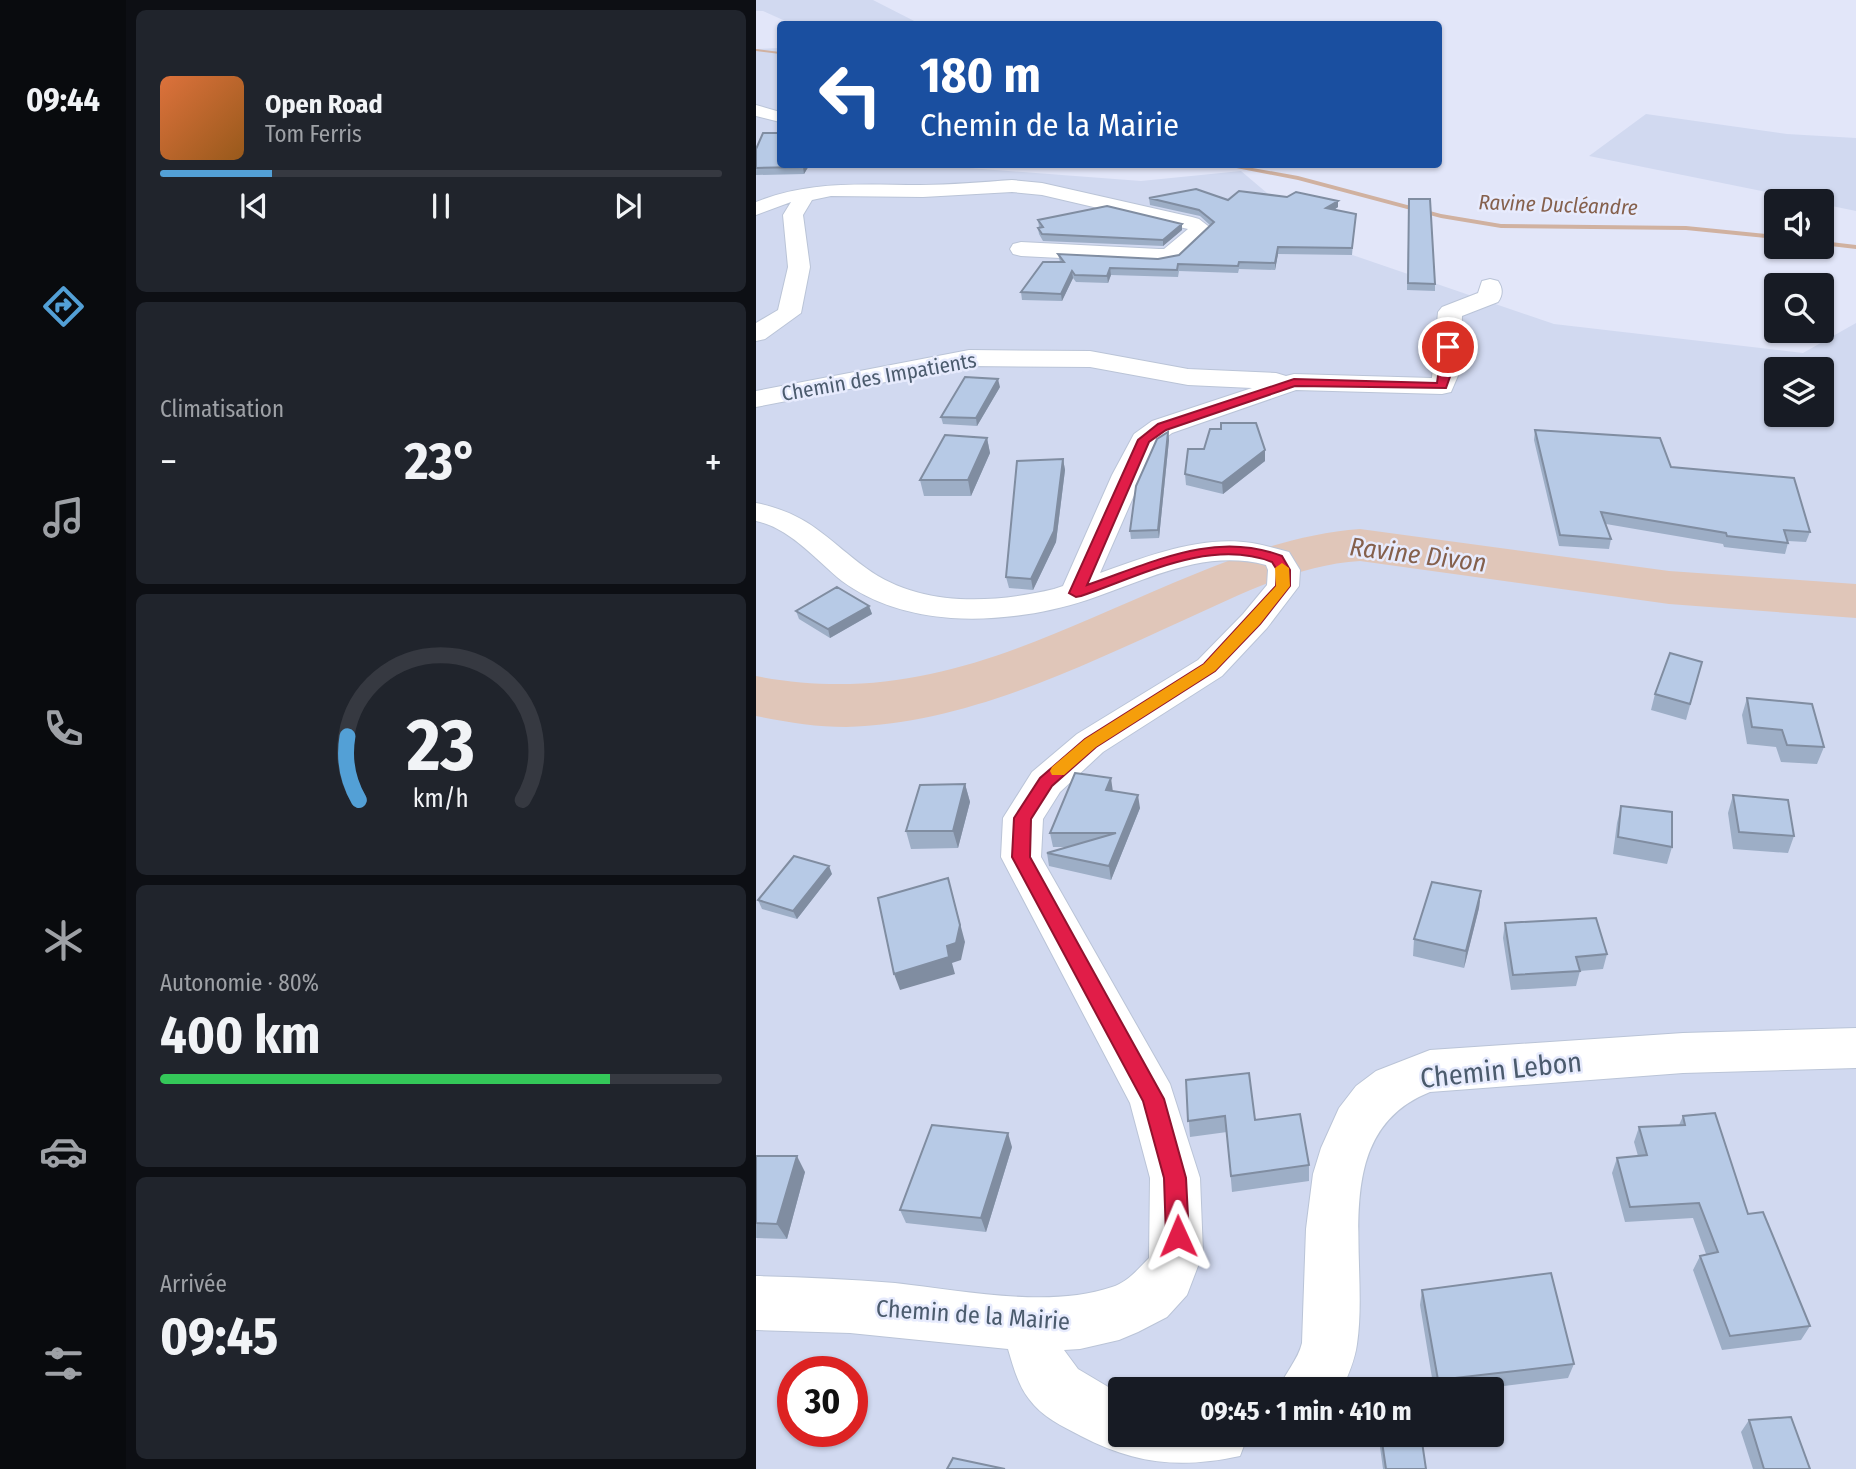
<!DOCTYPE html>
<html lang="fr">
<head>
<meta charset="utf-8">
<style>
	:root { --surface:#171b24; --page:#20242c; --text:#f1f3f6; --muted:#9ea1a6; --line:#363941; --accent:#53a0d6 }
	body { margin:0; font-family:"Fira Sans Condensed",sans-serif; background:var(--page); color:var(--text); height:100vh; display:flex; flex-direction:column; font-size:26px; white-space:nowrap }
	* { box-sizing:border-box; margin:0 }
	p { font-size:23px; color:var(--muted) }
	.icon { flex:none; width:38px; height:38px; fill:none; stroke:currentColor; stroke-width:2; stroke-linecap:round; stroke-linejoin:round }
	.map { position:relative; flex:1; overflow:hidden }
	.sheet { display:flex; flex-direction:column; gap:10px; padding:10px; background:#0d0f14; width:630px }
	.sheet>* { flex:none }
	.guide { position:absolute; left:21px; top:21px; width:665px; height:147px; border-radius:7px; box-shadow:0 2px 5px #0004; background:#1a4fa0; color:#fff; overflow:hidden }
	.controls { position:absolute; left:1008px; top:189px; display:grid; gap:14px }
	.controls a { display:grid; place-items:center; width:70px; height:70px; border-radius:7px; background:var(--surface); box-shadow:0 2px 5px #0004; font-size:35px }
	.speed { position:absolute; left:21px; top:1356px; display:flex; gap:14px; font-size:35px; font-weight:700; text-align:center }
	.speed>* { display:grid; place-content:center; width:91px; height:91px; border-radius:50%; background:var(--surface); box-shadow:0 2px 5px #0004; line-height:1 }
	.speed .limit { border:10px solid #d22; background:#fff; color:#111 }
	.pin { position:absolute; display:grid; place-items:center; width:60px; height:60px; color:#fff; margin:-30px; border:4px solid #fff; border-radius:50%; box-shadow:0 2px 7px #0007 }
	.me { position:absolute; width:77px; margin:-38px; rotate:359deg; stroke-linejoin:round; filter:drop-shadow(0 0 5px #0008) }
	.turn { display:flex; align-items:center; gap:24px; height:147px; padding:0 28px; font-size:32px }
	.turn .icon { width:91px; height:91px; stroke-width:2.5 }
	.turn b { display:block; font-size:49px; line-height:60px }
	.big { font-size:52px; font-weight:700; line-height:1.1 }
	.sheet .card { flex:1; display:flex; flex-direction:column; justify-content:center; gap:10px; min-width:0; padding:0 24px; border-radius:10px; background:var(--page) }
	.sheet .dial { align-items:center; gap:0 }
	.dial svg { height:182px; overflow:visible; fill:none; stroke:var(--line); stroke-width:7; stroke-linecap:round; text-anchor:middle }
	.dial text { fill:var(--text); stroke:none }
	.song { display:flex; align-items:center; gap:21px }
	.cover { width:84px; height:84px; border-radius:10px; background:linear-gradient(135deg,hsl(20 70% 55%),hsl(30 70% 35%)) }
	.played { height:7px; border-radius:4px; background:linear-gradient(90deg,var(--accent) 20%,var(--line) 20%) }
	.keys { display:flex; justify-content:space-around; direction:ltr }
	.heat { display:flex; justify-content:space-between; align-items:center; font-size:38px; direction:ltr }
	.charge { height:10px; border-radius:5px; background:linear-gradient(90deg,#34c759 80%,var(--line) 0) }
	.trip { position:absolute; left:352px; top:1377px; width:396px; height:70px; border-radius:7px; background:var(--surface); box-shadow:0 2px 5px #0004; font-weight:700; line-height:70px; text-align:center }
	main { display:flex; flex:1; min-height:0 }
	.dock { display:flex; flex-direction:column; width:126px; justify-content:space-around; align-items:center; background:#090b0e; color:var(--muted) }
	.dock .icon { width:49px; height:49px }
	.dock .active { color:var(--accent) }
	.dock b { font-size:32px; color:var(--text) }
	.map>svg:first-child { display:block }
	.residential { fill:#d1d9f0; fill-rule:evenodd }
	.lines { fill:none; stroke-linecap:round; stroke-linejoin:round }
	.stream { fill:#d0b1a0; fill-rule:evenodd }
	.river { fill:#e0c6b9; fill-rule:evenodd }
	.minor-casing { stroke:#bac4d7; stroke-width:2 }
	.minor { fill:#fff; fill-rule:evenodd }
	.wall { fill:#9daec6 }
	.shaded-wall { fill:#808da1 }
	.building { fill:#b7cae6; stroke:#808da1; stroke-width:2 }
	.route { fill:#e11d48; stroke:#92132f; stroke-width:2 }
	.slow { fill:#f59e0b }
	.labels { text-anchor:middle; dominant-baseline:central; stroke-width:5; stroke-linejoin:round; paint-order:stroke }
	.far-water-label { font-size:21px; font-style:italic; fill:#85604c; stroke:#e7ebfd }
	.far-street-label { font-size:21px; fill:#4b5b6d; stroke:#e7ebfd }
	.street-label { font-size:24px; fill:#4b5b6d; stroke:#e7ebfd }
	.water-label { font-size:26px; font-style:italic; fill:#85604c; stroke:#e7ebfd }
	.near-street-label { font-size:28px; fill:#4b5b6d; stroke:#e7ebfd }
</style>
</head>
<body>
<main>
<nav class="dock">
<b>09:44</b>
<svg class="icon active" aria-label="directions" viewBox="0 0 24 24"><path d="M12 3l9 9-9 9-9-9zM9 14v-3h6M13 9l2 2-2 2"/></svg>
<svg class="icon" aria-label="music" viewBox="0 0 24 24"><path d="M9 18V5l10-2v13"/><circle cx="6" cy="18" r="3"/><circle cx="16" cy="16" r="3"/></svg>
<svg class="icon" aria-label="phone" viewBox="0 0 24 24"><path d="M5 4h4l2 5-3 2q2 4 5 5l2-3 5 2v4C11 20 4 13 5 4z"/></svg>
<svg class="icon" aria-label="climate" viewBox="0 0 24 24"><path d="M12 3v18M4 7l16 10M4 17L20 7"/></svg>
<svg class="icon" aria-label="car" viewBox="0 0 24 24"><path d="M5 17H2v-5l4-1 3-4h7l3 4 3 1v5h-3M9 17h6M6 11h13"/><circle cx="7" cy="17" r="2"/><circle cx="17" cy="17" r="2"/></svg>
<svg class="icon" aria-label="filters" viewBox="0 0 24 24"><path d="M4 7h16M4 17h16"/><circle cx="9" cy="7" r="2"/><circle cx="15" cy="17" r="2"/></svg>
</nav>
<section class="sheet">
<div class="card">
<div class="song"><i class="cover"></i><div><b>Open Road</b><p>Tom Ferris</p></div></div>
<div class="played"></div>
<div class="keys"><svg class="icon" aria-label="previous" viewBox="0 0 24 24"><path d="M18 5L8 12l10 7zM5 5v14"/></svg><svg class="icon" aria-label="pause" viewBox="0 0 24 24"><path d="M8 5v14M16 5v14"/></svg><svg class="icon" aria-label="next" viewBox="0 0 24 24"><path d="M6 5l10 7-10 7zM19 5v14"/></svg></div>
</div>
<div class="card"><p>Climatisation</p>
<div class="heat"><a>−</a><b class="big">23°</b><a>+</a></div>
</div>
<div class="card dial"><svg viewBox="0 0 100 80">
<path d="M14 69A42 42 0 1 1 86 69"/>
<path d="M14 69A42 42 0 0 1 9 41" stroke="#53a0d6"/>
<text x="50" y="56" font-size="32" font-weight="700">23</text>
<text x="50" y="72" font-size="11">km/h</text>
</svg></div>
<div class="card"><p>Autonomie · 80%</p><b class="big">400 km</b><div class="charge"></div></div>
<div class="card"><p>Arrivée</p><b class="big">09:45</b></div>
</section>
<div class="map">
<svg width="1100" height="1469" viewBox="0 0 1100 1469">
	<rect width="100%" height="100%" fill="#e2e6f9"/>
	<!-- residential -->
	<path class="residential" d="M0,0H117L164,24H36L7,11H0Z
		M24,48V164H206L213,168L385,181L485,171L576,248L798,324L1047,353L1100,323V1469H0V49ZM1020,369H1066V415H1020ZM37,1372H96V1432H37ZM364,1390H735V1435H364Z
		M890,114L1031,134L1100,138V211L1066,204V201H1055L833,156Z"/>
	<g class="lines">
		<!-- stream -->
		<path class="stream" d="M0,49L24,52V54L0,51Z
			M460,164H474L542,176L685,214L745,224L930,226L1020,235V239L930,230L745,228L685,218L542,180Z
			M1066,241L1100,245V249L1066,245Z"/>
		<!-- river -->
		<path class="river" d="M604,529L913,571L1100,584V618L913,604L604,561C541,565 485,594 428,620C322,668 209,724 90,727C60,727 30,722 0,716V676C159,707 275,643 417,583C477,558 537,534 604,529Z"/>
		<defs>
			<path id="minor" d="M0,105L24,112V122L0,116Z
				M256,180L286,183L436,217L443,219L456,229L423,259L403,263L265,256L257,254L254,249L257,244L265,242L403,249H408L432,229L286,195L256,192L167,197L75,196L56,200L47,215L54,267L45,313L9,339L0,341V323L22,310L32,267L27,215L35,202L0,215V202C54,180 107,185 164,185C195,185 226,182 256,180Z
				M734,279L742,281C747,288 747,295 742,302L706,316L704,371L695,392L686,394L540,390L416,433L400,445L344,573C392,556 445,535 496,543C509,545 521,549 533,552L544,570L543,586L511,628L466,676L347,752L304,792L287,819L285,857L414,1084L444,1178L447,1253L431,1295L411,1317L382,1332L363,1340L324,1349L308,1350L322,1369L364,1394V1435H492L484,1456C424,1469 379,1464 325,1436C306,1426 286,1417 273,1399C262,1385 257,1366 252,1349L94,1333L0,1330V1276C46,1277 92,1279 139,1283C204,1290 293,1309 356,1287C372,1282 382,1269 393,1258L394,1178L374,1103L245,857L247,818L276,772L321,734L442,660L487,614L511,585L512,570L510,565C447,548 389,581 331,600C288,614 240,621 195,618C156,615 117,604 86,581C60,560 34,528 0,521V503C54,514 69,538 110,568C163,607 236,604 298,589L307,586L356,475L378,434L396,421L496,388L432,385L334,367L213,366L0,407V391L213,350L334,351L432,369L520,373L530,376L538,374L676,378L682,312L686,307L722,293L726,281Z
				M1100,1028V1068L927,1073L674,1092C570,1133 614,1259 601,1344C599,1360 592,1375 586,1390H522C529,1373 542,1360 546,1343L550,1229L557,1174L565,1148L583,1108L600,1086L620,1071L674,1050L927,1033Z"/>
		</defs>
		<!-- minor casing -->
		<use href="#minor" class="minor-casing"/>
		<!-- minor -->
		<use href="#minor" class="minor"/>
	</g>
	<!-- wall -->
	<path class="wall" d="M0,149L24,164H54L48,174L0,175Z
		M531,197L582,201V207L578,210L599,221L596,255L522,254L519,270L483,269L482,273L423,271L422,277L355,275L352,283L320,282L317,278L306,301L266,300L265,292L304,262L302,254L402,259L423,255L455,226L444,216L394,205L393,198L472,200Z
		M653,199L679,284V291L651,290Z
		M282,220L426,230L407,246L287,241L283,234L282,228L283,227Z
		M244,387L221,426L187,424L185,417Z
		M465,429L509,450V461L467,494L430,485L429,474L448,449Z
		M779,430L1054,532L1050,542L1032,541V543L1029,554L968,547L967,544L850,524L855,539L853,549L803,546L778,440Z
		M412,432L413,440L403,538L375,539L374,531Z
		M231,438L234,453L215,496H168L164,480Z
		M307,459L309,470L300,542L277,590L253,588L250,577Z
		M113,606L116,614L74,638L43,619L40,611Z
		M946,662L930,720L895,710L899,694Z
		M991,698L1068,747L1061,764L1025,762L1020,747L991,744L986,715Z
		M209,784L214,802L202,848L155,849L150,831Z
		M357,791L384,808L355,880L293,866L291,853L311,847H297L294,833Z
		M977,795L1038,836L1032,853L977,849L972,813Z
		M865,806L916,847L911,864L857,854L861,823Z
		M76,874L41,919L6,909L2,900Z
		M725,891L723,908L708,968L657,956L658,939Z
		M749,923L851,954L847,969L824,971L820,986L755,990L747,938Z
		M430,1080L499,1120L553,1165V1181L476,1192L471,1132L434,1137Z
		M927,1116L992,1214L1054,1326L1045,1340L966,1350L937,1270L944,1256L950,1254L937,1218L869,1222L856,1173L861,1158L882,1156L878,1142L883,1127L923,1125Z
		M256,1147L230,1232L150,1223L144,1210Z
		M0,1156L49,1172L31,1239L0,1238Z
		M666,1290L818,1364L812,1378L716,1390H678L664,1305Z
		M993,1420L1054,1469H997L985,1432Z
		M625,1435L670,1469H627L624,1447Z"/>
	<!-- shaded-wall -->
	<path class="shaded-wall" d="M49,164H54L48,174L47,167Z
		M582,201V207L570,215V208Z
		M426,224V230L407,246V240Z
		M522,247V254L519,270V263Z
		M354,268L355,275L352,283L351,276Z
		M316,271L317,278L306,301L305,294Z
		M242,379L244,387L221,426L220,418Z
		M412,432L413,440L403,538L402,530Z
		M231,438L234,453L215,496L212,480Z
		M509,450V461L467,494L466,483Z
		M307,459L309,470L300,542L277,590L275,579Z
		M113,606L116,614L74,638L72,629Z
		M355,778L357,792L350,790Z
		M209,784L214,802L202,848L197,831Z
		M382,795L384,808L355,880L353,866Z
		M73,866L76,874L41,919L37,911Z
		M192,878L209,942L205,960L196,963L199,974L144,990L138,974L191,946Z
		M725,891L723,908L708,968L710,951Z
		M252,1133L256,1147L230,1232L225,1218Z
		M41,1156L49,1172L31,1239L21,1224Z"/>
	<!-- building -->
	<path class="building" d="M7,133H24V164H49L47,167L0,168V149Z
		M440,189L472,200L483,191L531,197L540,192L582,201L570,208L600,214L596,248L522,247L519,263L483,262L482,266L422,264L421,270L354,268L351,276L319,275L316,271L305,294L265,292L287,262H308L302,254L402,259L423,255L458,222L443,210L393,198Z
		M653,199H674L679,284L652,283Z
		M351,206L426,224L407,240L286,234L282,228L287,227L282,220Z
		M209,377L242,379L220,418L185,417Z
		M465,423H500L509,450L466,483L429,474L432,449H448L454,429H465Z
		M779,430L904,438L915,467L1038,478L1054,532L1028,530L1032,543L971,536L970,533L845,512L855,539L804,535Z
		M412,432L402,530L374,531L380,486L401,439Z
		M189,435L231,438L212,480H164Z
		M307,459L298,531L275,579L250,577L261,461Z
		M81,587L113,606L72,629L40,611Z
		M914,653L946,662L934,704L899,694Z
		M991,698L1056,704L1068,747L1031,745L1026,730L996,727Z
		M319,773L355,778L350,790L382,795L353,866L291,853L360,833H294Z
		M209,784L197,831H150L164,785Z
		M977,795L1032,800L1038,836L983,832Z
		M865,806L916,812V847L862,837Z
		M38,856L73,866L37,911L2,900Z
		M192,878L204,925L200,943L191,946L193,957L138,974L122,898Z
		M676,882L725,891L710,951L658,939Z
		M840,918L851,954L820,957L824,971L757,975L749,923Z
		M493,1073L499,1120L544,1114L553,1165L475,1176L469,1116L432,1121L430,1080Z
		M959,1113L992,1214L1007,1212L1054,1326L974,1336L944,1256L962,1252L943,1203L874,1207L861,1158L891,1155L883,1127L929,1125L927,1116Z
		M176,1125L252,1133L225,1218L144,1210Z
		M0,1156H41L21,1224L0,1223Z
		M795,1273L818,1364L682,1380L666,1290Z
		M1035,1417L1054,1469H1008L993,1420Z
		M625,1435H665L670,1469H630Z
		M197,1458L249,1469H191Z"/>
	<!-- route -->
	<path class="route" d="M692,343L697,347L696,371L690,388L539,386L410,430L393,442L331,585C396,563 458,530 526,556L534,570V586L504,624L459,671L340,747L296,786L275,819L274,857L408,1099L430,1178L433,1236L430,1244L422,1247L414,1244L410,1236L408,1178L387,1101L256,857L258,818L284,778L329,739L448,664L520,586L521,570L516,562C454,538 384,576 325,596L320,597L313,593L382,440L402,424L538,379L681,383L686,347Z"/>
	<!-- slow -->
	<path class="slow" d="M526,563L533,568L534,586L504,624L459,671L340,747L308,775H296L294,771L296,767L329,739L448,664L520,586L519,568Z"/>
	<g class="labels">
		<!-- far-water labels -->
		<g class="far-water-label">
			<text transform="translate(802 205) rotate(2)">Ravine Ducléandre</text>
		</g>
		<!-- far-street labels -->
		<g class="far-street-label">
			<text transform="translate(123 377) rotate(-10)">Chemin des Impatients</text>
		</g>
		<!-- street labels -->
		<g class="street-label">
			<text transform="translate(217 1315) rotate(4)">Chemin de la Mairie</text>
		</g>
		<!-- water labels -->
		<g class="water-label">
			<text transform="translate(662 555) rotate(7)">Ravine Divon</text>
		</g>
		<!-- near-street labels -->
		<g class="near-street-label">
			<text transform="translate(745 1070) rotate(-6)">Chemin Lebon</text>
		</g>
	</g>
</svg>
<div class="controls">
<a><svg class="icon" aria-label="sound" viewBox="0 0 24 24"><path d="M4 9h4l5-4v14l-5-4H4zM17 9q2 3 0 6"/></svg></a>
<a><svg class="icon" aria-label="search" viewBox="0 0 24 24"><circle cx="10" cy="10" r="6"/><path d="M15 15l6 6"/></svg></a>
<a><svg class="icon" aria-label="layers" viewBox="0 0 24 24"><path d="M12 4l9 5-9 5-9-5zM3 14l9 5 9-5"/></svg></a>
</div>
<div class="speed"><div class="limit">30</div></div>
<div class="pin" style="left:692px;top:347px;background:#d93025"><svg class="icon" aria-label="arrive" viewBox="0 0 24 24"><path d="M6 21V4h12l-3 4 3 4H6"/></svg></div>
<svg class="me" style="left:422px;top:1236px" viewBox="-20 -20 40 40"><path d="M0-17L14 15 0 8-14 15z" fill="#e11d48" stroke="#fff" stroke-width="4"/></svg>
<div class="trip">09:45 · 1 min · 410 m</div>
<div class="guide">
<div class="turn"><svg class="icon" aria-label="left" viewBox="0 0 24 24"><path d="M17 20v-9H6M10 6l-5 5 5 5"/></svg><div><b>180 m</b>Chemin de la Mairie</div></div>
</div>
</div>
</main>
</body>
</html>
